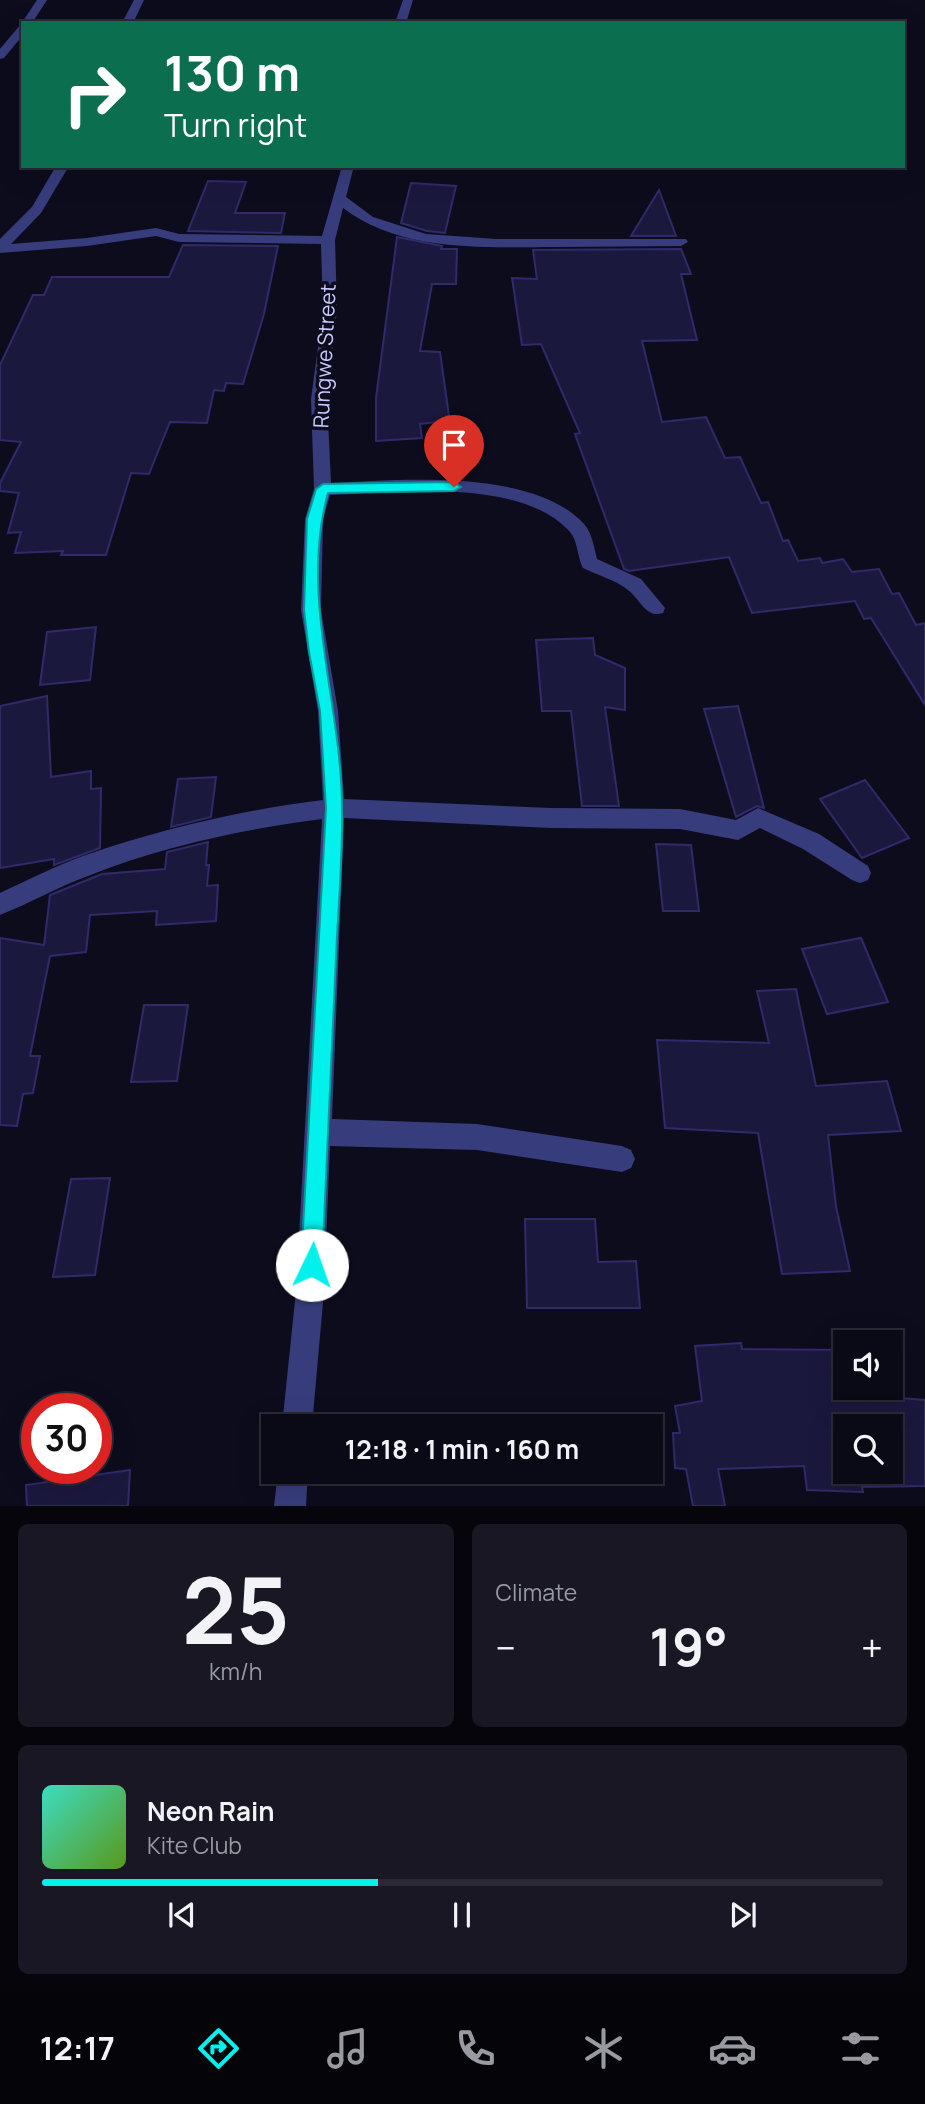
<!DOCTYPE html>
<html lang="en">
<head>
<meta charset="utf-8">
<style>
	:root { --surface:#0a0916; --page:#181723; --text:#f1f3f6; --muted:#999aa1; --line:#2a2a35; --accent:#02f1ed }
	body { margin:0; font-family:Manrope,sans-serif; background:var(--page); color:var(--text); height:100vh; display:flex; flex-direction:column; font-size:26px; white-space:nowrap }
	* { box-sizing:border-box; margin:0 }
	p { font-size:23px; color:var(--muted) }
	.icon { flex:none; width:38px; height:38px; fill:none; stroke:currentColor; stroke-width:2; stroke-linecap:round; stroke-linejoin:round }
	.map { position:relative; height:1506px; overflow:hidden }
	.sheet { display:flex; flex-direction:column; gap:18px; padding:18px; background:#06050c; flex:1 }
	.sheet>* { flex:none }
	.top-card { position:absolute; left:21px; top:21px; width:884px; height:147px; border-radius:0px; box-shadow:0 7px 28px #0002,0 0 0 2px var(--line); background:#0b6e4f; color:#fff; overflow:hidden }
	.tools { position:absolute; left:833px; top:1330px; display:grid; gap:14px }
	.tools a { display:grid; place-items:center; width:70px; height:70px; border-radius:0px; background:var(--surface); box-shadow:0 7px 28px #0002,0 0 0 2px var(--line); font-size:35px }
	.speed { position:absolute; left:21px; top:1393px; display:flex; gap:14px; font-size:35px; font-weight:700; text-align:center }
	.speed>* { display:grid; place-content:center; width:91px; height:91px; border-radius:50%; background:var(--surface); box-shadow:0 7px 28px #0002,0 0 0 2px var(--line); line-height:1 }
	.speed .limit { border:10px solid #d22; background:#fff; color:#111 }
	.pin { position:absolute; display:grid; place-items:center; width:60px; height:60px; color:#fff; margin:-72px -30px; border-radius:50% 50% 50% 0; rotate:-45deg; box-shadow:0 0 7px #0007 }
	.pin .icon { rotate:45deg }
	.me { position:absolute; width:77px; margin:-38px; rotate:3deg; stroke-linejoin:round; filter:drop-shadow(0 0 5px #0008) }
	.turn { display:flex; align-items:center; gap:24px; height:147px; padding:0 28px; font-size:32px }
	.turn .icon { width:91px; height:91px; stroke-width:2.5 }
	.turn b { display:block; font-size:49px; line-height:60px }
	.big { font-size:52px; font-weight:700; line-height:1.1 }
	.sheet .widget { flex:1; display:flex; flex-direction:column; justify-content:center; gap:10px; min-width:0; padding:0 24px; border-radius:10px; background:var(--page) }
	.sheet .dial { align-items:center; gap:0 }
	.dial b { font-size:91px; line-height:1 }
	.song { display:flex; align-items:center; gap:21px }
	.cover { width:84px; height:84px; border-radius:10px; background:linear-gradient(135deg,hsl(170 70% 55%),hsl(90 70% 35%)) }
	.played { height:7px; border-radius:4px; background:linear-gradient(90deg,var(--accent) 40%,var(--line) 40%) }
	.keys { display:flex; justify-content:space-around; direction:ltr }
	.heat { display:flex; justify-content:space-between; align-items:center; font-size:38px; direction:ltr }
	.sheet .tiles { flex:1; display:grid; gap:18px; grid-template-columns:1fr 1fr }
	.widget:last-child { grid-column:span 2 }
	.trip { position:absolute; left:261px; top:1414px; width:402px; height:70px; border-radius:0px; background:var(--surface); box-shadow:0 7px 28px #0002,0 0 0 2px var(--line); font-weight:700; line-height:70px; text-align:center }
	.dock { display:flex; height:112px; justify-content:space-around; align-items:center; background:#040409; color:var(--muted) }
	.dock .icon { width:49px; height:49px }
	.dock .on { color:var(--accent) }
	.dock b { font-size:32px; color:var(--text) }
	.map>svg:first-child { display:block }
	.building { fill:#1b183e; stroke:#302a6a; stroke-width:2; fill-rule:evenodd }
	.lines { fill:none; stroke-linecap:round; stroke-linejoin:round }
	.minor { fill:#373d7c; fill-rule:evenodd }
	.route { fill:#02f1ed; stroke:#019d9a; stroke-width:2 }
	.labels { text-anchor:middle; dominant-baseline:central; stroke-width:7; stroke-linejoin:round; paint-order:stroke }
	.street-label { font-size:21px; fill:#c9c9fe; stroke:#0d0c1d }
</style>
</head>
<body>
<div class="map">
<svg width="925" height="1506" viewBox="0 0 925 1506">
	<rect width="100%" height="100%" fill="#0d0c1d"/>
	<!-- building -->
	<path class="building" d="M208,181L246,182L235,213H285L281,233L188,231Z
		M411,183L456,186L445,233L427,231L401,223Z
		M659,190L676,236H631L642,218Z
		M397,237L442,246L441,249H457L456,284H432L420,351L440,352L449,416H446L447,421L420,424L422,438L376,441V398Z
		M183,245L278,246L264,314L243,384L226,383L224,391L214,390L207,423L170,422L149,474L131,473L106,555H61L63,551L15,553L21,532L8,533L19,493L0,491V483L21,442L0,440V365L33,295H44L52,277H169Z
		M681,249L691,274H681L697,340L642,341L662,422L706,417L725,458L740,457L761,503L768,502L783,541L788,540L798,561L820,558L822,563L843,559L852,572L879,569L892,594L899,593L916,625L925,623V705L871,618L864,619L855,601L752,613L729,557L629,571L624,569L575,434L580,433L541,344L522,345L512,278L537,279L533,250Z
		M96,627L90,680L40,685L47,632Z
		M593,638L595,655L625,668V710L605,707L619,806H582L571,711H542L536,640Z
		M47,696L51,777L91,771V789L101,788L100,848L54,865V859L0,868V706Z
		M738,706L764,808L757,806L736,817L704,709Z
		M216,777L211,817L171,827L178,779Z
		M865,780L909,838L862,858L820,799Z
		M208,842L206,865H209L207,886L218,885L216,921L156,925L157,911L90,915L86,952L50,956L30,1056H40L33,1093L23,1094L17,1126L0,1125V938L44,945L50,895L102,874L165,869L167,852Z
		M656,844L691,845L699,911H663Z
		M861,938L888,1002L827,1014L802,949Z
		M796,989L816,1086L887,1081L901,1131L828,1135L836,1206L850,1271L782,1274L758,1133L665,1128L657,1040L769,1043L757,991Z
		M144,1005H188L177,1081L131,1082Z
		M110,1178L95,1275L53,1277L71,1179Z
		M525,1219H595L598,1262L636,1261L640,1308H527Z
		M741,1343L742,1349L845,1350V1388H874L875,1396L925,1400V1486L862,1487L863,1492L807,1490L804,1466L718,1469L725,1506H693L686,1469L675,1468L673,1433H680L675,1406L702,1401L695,1346ZM845,1426H891V1472H845Z
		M130,1470L128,1506H27L26,1485Z"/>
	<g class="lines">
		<!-- minor -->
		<path class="minor" d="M37,0H47L32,23H23V35L4,58L0,59V49L21,24Z
			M134,0H144L133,23H122Z
			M403,0H413L406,23H395Z
			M56,166H69L41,213L11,244L87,238L156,228L179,234L322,236L342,166H354L346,197L373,217L426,234L496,239H686L688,242L681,246C640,246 598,247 557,247C486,247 402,253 343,208L335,240L337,310L327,399L331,483C401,480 533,468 584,524C592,533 594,547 597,559L641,579L665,608L663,613C646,619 640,599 628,590C616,580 597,575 583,568C577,557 578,541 570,532C521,477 396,492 330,495L323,519L321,610L338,711L344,799L551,808L680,809L736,820L758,808L819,834L868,866L871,873L868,880L860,883L852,880L803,849L760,828L738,840L680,829L551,828L344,818L332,1119L477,1124L622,1146L631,1150L635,1159L631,1168L622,1172L477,1150L330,1146L324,1291L312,1426H282L296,1291L322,819C244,829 162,846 88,876C58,887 30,903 0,915V893C28,880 55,866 83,856C161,829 242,810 323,800L318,711L301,610L305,519L314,489L311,399L323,310L321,244L179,242L156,236L87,246L0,253V239L32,207Z
			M278,1472H308L306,1506H274Z"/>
	</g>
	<!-- route -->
	<path class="route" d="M454,482L461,487L454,491L328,493C299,597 342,704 342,809C343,858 338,908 336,957C331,1060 327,1162 322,1265L319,1272L312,1276L304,1272L301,1265L326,808L320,711L309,652L304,610L307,519L316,489L323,484Z"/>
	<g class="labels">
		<!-- street labels -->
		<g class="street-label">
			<text transform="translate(324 356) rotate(-87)">Rungwe Street</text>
		</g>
	</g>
</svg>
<div class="tools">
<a><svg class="icon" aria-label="sound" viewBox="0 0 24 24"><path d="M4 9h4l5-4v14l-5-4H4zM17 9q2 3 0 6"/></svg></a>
<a><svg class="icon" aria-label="search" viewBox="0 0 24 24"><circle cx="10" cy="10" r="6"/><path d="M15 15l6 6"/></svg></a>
</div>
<div class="speed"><div class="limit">30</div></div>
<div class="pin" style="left:454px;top:487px;background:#d93025"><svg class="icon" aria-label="arrive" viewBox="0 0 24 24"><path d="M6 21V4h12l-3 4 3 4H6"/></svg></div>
<svg class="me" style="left:312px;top:1265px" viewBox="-20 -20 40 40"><circle r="19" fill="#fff"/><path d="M0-13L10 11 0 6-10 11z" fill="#02f1ed"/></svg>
<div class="trip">12:18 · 1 min · 160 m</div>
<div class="top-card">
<div class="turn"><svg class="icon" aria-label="right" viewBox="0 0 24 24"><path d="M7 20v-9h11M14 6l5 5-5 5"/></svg><div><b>130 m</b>Turn right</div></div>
</div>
</div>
<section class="sheet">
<div class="tiles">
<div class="widget dial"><b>25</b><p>km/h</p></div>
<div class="widget"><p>Climate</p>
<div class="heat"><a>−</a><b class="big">19°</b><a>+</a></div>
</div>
<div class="widget">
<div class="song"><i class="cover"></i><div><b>Neon Rain</b><p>Kite Club</p></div></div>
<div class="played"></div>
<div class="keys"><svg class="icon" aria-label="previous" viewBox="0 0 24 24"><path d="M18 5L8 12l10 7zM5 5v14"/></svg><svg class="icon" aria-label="pause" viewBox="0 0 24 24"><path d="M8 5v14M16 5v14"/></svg><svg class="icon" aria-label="next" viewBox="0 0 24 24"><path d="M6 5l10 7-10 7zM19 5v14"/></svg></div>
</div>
</div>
</section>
<nav class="dock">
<b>12:17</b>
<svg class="icon on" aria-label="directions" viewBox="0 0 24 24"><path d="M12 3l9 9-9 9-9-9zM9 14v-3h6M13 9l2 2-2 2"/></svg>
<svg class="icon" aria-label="music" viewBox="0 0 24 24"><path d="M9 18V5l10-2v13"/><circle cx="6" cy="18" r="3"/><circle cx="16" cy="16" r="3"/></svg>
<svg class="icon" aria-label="phone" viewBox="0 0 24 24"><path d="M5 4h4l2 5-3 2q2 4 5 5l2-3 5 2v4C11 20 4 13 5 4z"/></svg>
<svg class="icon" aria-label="climate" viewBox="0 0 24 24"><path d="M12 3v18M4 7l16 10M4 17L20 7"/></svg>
<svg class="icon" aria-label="car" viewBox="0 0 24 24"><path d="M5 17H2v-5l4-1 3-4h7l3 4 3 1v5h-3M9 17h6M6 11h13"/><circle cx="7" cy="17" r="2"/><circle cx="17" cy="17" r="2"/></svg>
<svg class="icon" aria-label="filters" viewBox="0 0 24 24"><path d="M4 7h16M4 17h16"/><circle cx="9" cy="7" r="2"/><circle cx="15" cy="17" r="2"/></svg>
</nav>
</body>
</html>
